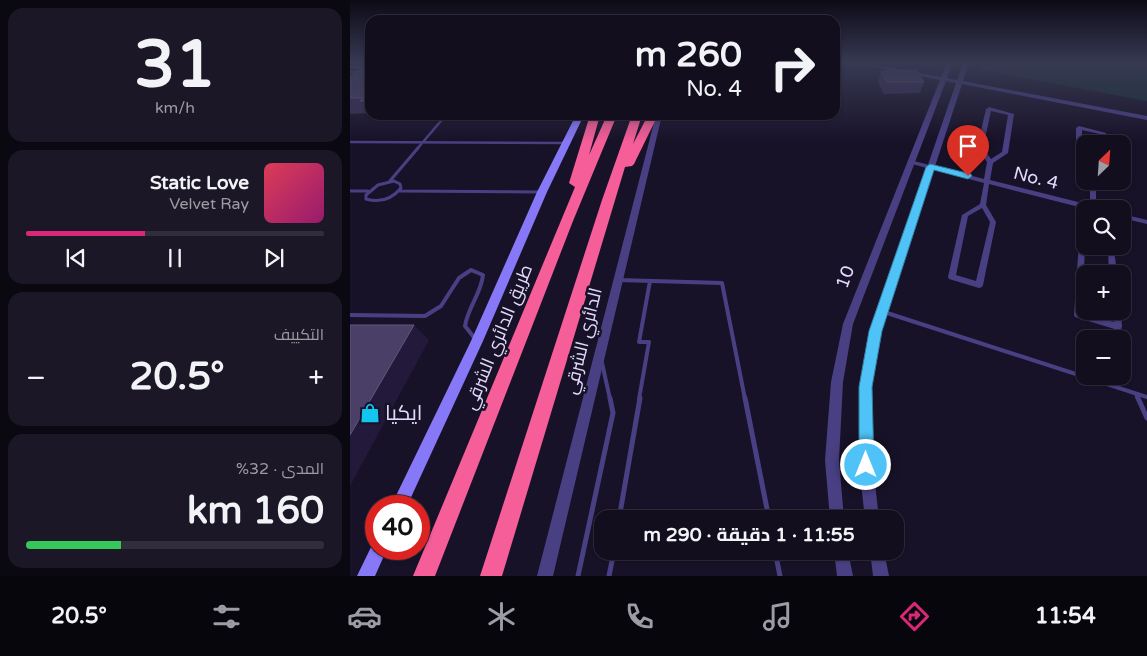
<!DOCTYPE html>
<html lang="ar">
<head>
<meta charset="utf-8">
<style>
	:root { --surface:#120e1e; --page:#1b1727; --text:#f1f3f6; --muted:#9c9ca4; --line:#312e3c; --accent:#db2777 }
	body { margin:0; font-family:"Varela Round",Cairo,sans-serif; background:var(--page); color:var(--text); direction:rtl; height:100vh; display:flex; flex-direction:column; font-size:19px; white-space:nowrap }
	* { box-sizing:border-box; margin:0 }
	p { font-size:16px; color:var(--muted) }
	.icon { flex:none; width:28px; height:28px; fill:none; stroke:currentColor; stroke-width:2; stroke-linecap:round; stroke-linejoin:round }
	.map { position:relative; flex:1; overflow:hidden; direction:ltr }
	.details { display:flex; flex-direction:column; gap:8px; padding:8px; background:#0a0810; width:350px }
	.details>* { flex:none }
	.banner { position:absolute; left:15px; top:15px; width:475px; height:105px; border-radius:15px; box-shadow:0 1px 4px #0004,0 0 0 1px var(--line); direction:rtl; background:#120e1e; color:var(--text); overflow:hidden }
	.needle { width:32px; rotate:25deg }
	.fabs { position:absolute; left:726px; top:135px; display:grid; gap:10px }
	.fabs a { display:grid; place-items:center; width:55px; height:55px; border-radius:10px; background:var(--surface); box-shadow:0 1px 4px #0004,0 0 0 1px var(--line); font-size:25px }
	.speed { position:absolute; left:15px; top:495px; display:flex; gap:10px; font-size:25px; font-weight:700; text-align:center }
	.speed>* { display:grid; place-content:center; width:65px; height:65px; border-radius:50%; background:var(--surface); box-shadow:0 1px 4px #0004,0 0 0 1px var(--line); line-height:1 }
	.speed .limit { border:8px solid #d22; background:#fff; color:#111 }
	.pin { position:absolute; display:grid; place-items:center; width:42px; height:42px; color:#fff; margin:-51px -21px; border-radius:50% 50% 50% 0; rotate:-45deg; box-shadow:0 0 5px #0007 }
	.pin .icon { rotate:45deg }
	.me { position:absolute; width:55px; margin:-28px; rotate:0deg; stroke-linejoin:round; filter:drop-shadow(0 0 4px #0008) }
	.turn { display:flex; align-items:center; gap:18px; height:105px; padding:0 15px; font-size:22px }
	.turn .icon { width:65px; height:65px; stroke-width:2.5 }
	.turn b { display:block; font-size:35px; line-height:42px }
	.big { font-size:38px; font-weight:700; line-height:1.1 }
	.details .widget { flex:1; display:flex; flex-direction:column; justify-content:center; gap:8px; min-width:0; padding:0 18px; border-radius:15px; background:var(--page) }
	.details .dial { align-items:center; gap:0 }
	.dial b { font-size:65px; line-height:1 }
	.song { display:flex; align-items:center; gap:15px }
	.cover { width:60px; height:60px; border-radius:8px; background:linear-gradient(135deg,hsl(350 70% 55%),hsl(320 70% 35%)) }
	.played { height:5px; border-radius:2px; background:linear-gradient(90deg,var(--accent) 40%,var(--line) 40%) }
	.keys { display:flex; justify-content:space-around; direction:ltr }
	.heat { display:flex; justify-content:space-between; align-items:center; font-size:28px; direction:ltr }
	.charge { height:8px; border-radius:4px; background:linear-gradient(90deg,#34c759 32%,var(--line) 0) }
	.trip { position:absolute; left:244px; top:510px; width:310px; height:50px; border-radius:15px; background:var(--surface); box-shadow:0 1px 4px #0004,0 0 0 1px var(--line); font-weight:700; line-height:50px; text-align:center; direction:rtl }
	.tab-bar { display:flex; height:80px; justify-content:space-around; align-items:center; background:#07060c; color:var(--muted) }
	.tab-bar .icon { width:35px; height:35px }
	.tab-bar .active { color:var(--accent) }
	.tab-bar b { font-size:22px; color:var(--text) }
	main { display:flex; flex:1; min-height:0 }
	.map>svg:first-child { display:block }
	.green { fill:#153032 }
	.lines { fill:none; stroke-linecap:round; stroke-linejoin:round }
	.service-far3 { stroke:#494084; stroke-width:2.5 }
	.service-far2 { stroke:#494084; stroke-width:3 }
	.service-far1 { stroke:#494084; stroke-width:4 }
	.service { stroke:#494084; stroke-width:5 }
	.minor { fill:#494084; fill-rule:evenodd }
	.tertiary { fill:#494084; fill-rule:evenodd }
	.secondary { fill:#8778f7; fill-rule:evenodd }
	.motorway { fill:#f55e98; fill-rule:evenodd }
	.wall { fill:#382c55 }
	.shaded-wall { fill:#231a3b }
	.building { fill:#4a3f67; stroke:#62577e }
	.route { fill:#4fc3f7; stroke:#337fa1 }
	.labels { text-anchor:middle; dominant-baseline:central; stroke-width:5; stroke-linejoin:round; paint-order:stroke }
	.street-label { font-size:18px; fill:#e2dbfd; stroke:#181228 }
	.near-poi-label { font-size:21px; fill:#e2dbfd; stroke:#181228; text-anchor:start }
</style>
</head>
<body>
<main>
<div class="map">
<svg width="797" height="576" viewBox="0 0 797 576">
	<rect width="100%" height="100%" fill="#181228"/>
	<!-- green -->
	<path class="green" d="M634,62H797V101L631,70Z"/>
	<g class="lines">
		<!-- service-far3 -->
		<path class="service-far3" d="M0,142L216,143
			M67,149L96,115"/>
		<!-- service-far2 -->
		<path class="service-far2" d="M44,181L50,184L51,188C42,199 30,203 16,199V195L28,185Z
			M39,182L68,148
			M0,191H18
			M49,191L190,192"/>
		<!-- service-far1 -->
		<path class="service-far1" d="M268,280L372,283L395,399
			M534,312L797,397
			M0,315L75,316L91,306L109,278L121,270L133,275C131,294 118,307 115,326L126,340
			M252,363L260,399
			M786,394L788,399
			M289,399L299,342H289L300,281"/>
		<!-- service -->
		<path class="service" d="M395,398L419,519
			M788,398L797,418
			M269,519L290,398
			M425,551L430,576
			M228,576L263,413L260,398
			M259,576L264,551"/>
		<!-- minor -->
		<path class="minor" d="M0,66H20V68H0Z
			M0,71H20V73H0Z
			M639,107L664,114L658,153L643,163L640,180L740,205V185L736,181H743L746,185V207L749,209H737L639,184L636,205L646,222L633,285L632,287L629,288L599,279L598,277L612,215L630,204L634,183L558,163L557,162L560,160L634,179L637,162L627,148L636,109ZM641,111L658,115L652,152L641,159L633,148ZM632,208L640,222L626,281L606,275L618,216Z
			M729,126L756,133V144H750V134L732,130V171L735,174V180L733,179L726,171V128Z
			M772,214L797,220V224L772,218Z
			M733,238H735V246L732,313L764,322L763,311H771L772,327L771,329L768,330L728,318L725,317L724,315L729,242Z
			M755,246H762L764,249L767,274H759L758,250Z"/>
		<!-- tertiary -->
		<path class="tertiary" d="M501,62H511L591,77L597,62H603L597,78L607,80L613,62H619L613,81L797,116V120L612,84L531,331L522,387L523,465L529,519H515L509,465L510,387L521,331L606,83L596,81L503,324L493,382L489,460L494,519H480L475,460L481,382L493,324L590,80Z
			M306,115H312L203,576H187Z
			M484,551H498L503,576H487Z
			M520,551H534L539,576H523Z"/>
		<!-- secondary -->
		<path class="secondary" d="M226,115H234L197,192L133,341L57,506H41L121,341L187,192Z
			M26,542V549H37L25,576H7L23,543Z"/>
		<!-- motorway -->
		<path class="motorway" d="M240,115H250L239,155L257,115H267L223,221L85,576H63L225,187L219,183Z
			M282,115H292L283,144L298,115H308L284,164L282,166L275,167L152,576H130L252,200Z"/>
	</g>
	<!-- wall -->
	<path class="wall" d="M20,68V115H44L43,116H21L19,113L0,114V73L2,76Z
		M531,71L574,82L570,93L534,94L528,82Z
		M100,115H161L158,119L101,118Z"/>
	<!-- shaded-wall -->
	<path class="shaded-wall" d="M156,115H161L158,119Z
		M64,325L79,340L0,486V435Z"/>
	<!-- building -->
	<path class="building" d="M12,68H20V101H10L13,98H0V77Z
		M566,70L574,82H537L531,71Z
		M0,325H64L0,435Z"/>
	<!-- sky -->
	<linearGradient id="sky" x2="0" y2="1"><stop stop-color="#0d0a16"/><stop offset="0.44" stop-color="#373953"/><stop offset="1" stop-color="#373953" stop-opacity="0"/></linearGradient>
	<rect width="797" height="142" fill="url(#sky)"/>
	<!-- route -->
	<path class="route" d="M580,164L621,174L622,176L618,179L584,170L532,331L522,387L524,465L521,470L516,473L511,470L509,465V387L519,331L576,167Z"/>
	<!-- icons -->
	<defs>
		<symbol id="shop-bare" viewBox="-9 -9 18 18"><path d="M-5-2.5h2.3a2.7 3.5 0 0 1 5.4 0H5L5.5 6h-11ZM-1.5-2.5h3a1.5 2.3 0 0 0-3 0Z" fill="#13c5f1" stroke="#181228" stroke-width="2.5" paint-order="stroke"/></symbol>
	</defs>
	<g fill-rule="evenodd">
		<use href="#shop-bare" x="6" y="399" width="28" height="28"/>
	</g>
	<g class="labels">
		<!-- street labels -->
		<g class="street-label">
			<text transform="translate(686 178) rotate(14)">No. 4</text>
			<text transform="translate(495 277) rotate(-70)">10</text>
			<text transform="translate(148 337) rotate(-68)">طريق الدائري الشرقي</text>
			<text transform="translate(233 341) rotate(-76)">الدائري الشرقي</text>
		</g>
		<!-- near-poi labels -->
		<g class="near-poi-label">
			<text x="35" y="413">ايكيا</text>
		</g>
	</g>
</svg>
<div class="fabs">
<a><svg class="needle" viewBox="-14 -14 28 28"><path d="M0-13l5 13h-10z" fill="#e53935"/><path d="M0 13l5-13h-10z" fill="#9c9ca4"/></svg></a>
<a><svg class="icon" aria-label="search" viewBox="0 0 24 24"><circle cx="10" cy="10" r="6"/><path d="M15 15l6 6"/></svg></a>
<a>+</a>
<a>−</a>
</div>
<div class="speed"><div class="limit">40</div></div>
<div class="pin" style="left:618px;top:176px;background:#d93025"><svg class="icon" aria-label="arrive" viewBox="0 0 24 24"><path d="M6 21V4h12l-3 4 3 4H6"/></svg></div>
<svg class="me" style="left:516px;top:465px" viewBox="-20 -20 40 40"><circle r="17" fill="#4fc3f7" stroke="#fff" stroke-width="3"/><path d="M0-11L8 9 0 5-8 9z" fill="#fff"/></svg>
<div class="trip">11:55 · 1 دقيقة · 290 m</div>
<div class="banner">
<div class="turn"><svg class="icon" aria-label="right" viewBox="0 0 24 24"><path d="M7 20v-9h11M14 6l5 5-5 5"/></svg><div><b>260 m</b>No. 4</div></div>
</div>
</div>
<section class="details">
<div class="widget dial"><b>31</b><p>km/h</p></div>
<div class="widget">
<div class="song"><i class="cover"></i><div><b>Static Love</b><p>Velvet Ray</p></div></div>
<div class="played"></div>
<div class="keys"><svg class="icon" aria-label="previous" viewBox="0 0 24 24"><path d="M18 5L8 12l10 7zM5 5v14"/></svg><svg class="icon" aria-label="pause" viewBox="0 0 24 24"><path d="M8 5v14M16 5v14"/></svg><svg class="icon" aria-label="next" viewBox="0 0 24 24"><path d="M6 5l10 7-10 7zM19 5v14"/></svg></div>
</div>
<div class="widget"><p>التكييف</p>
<div class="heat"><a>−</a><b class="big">20.5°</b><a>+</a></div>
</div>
<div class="widget"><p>المدى · 32%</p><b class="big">160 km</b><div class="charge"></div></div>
</section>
</main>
<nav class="tab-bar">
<b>11:54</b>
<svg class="icon active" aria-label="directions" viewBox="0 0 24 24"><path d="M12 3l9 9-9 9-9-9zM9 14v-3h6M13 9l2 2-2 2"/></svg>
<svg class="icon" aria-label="music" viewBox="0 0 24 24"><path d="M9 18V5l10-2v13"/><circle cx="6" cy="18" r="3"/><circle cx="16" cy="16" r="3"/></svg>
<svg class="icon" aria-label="phone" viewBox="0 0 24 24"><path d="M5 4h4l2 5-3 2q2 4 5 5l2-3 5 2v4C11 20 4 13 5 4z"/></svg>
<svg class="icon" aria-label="climate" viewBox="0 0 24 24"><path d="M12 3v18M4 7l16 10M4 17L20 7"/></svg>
<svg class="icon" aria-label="car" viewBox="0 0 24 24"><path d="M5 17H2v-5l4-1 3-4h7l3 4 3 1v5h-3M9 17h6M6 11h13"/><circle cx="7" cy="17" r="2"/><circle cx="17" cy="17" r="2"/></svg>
<svg class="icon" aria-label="filters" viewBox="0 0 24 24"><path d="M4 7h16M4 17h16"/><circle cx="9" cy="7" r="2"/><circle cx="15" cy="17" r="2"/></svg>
<b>20.5°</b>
</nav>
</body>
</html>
